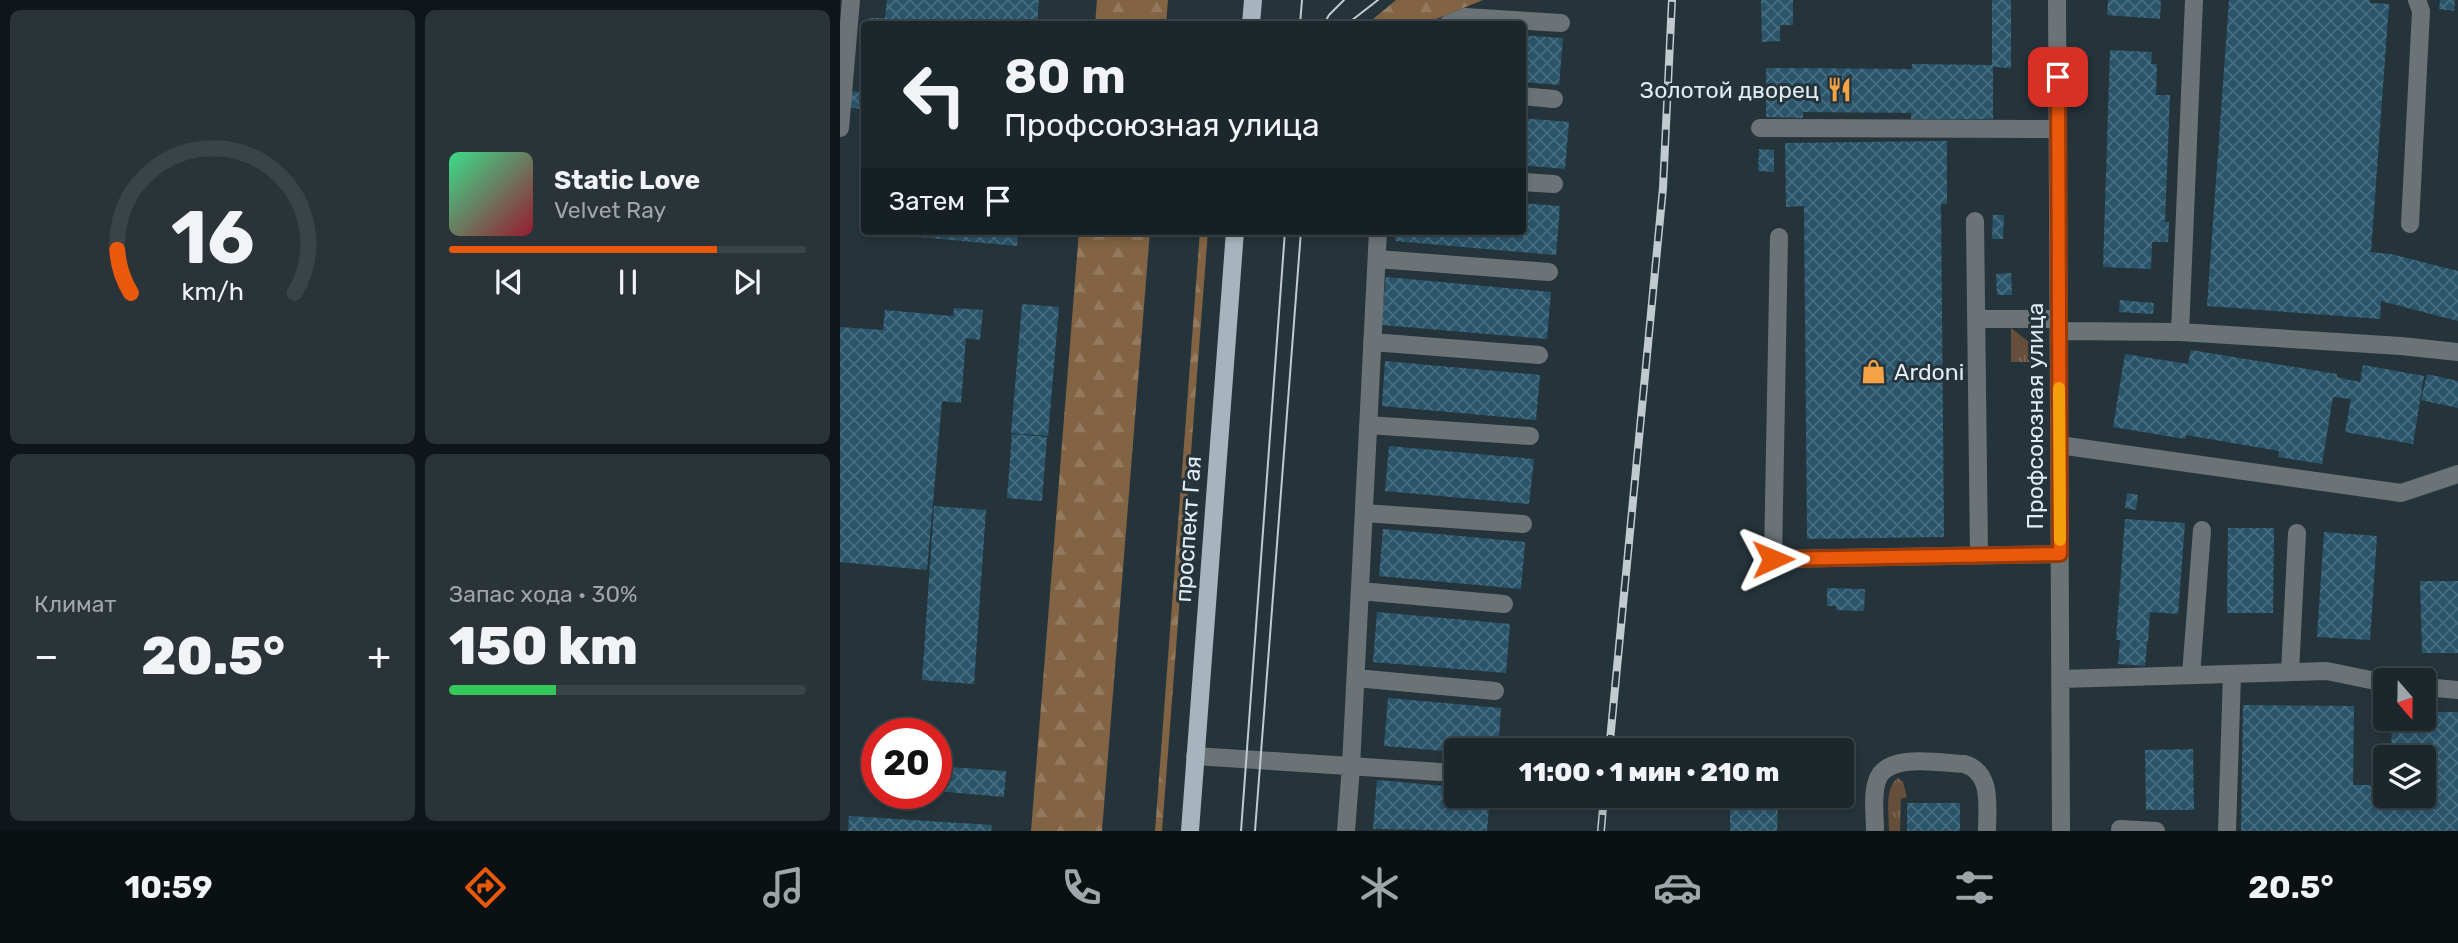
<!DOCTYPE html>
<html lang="ru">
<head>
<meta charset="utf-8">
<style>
	:root { --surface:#1c272c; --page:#293338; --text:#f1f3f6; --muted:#a0a5a9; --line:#3a4448; --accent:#ea580c }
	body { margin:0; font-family:Rubik,sans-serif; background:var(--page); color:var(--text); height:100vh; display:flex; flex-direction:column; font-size:26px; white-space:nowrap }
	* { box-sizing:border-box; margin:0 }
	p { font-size:23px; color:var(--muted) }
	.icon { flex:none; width:38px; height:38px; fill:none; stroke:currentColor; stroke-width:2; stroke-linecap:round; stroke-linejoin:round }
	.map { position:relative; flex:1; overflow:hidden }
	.drawer { display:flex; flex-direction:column; gap:10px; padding:10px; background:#0f1518; width:840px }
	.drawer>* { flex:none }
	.top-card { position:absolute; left:21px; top:21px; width:665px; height:214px; border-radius:7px; box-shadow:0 4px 10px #0003,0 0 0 2px var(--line); background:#1c272c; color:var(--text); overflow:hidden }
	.needle { width:46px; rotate:160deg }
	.controls { position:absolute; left:1533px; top:668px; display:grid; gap:14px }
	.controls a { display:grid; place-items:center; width:63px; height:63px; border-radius:7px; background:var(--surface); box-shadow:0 4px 10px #0003,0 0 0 2px var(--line); font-size:35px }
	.speed { position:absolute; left:21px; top:718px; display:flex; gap:14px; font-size:35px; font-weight:700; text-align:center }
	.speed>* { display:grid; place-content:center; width:91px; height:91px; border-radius:50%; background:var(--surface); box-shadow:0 4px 10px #0003,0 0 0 2px var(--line); line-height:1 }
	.speed .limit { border:10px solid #d22; background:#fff; color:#111 }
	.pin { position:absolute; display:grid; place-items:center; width:60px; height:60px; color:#fff; margin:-30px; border-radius:14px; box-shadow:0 4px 10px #0006 }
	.me { position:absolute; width:77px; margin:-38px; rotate:89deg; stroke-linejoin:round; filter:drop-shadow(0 0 5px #0008) }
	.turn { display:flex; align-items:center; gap:24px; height:147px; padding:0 28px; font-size:32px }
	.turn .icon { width:91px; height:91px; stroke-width:2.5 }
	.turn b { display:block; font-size:49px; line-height:60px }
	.then { display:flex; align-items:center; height:66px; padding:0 28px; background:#0003; gap:14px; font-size:26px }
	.big { font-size:52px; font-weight:800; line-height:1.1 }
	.drawer .card { flex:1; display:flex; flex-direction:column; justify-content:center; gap:10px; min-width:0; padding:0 24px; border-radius:10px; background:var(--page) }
	.drawer .dial { align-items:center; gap:0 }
	.dial svg { height:182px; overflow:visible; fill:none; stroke:var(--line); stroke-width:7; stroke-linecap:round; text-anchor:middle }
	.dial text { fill:var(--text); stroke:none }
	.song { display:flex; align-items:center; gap:21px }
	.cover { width:84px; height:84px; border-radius:10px; background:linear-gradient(135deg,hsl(150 70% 55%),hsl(350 70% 35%)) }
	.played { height:7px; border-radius:4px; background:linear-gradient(90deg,var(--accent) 75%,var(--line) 75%) }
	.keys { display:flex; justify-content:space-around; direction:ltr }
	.heat { display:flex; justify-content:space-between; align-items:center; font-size:38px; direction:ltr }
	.charge { height:10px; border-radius:5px; background:linear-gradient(90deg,#34c759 30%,var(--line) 0) }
	.drawer .tiles { flex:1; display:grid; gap:10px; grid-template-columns:repeat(2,1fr) }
	.trip { position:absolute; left:604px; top:738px; width:410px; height:70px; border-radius:7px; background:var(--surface); box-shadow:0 4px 10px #0003,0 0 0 2px var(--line); font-weight:800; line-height:70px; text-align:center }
	.tab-bar { display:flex; height:112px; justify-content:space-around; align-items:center; background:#0b1012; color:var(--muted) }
	.tab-bar .icon { width:49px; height:49px }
	.tab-bar .selected { color:var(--accent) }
	.tab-bar b { font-size:32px; color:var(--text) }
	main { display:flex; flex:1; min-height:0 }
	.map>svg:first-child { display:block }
	.grass { fill:url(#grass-tufts) }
	.forest { fill:url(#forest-firs) }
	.building { fill:url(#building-cross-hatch) }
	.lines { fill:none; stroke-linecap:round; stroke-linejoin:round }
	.minor { stroke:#6c7377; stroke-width:18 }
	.major { stroke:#a6b4bd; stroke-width:18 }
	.tram { stroke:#c0cacf; stroke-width:2 }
	.rail-casing { stroke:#c0cacf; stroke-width:8 }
	.rail { stroke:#25343b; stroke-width:5; stroke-dasharray:16; stroke-linecap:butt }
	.route-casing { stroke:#983908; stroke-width:18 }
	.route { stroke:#ea580c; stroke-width:12 }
	.slow { stroke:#f59e0b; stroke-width:12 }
	.labels { text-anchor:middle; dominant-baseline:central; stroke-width:6; stroke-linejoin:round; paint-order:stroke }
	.poi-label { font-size:23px; fill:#e2ebf0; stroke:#25343b; text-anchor:end }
	.street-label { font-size:23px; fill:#e2ebf0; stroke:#25343b }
</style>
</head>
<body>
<main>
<section class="drawer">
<div class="tiles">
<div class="card dial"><svg viewBox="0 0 100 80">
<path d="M14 69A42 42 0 1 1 86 69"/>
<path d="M14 69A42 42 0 0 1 8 50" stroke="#ea580c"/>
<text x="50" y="56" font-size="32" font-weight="700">16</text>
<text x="50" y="72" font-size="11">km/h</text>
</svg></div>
<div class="card">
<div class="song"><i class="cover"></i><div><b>Static Love</b><p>Velvet Ray</p></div></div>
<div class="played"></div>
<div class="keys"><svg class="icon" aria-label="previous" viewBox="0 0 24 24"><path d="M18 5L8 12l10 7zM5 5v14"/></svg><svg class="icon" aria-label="pause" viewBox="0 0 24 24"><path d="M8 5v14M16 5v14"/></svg><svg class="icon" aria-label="next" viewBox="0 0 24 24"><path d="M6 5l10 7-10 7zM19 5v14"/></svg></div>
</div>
<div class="card"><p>Климат</p>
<div class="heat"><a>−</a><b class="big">20.5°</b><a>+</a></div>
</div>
<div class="card"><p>Запас хода · 30%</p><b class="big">150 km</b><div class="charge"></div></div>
</div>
</section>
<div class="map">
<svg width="1618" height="831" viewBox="0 0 1618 831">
	<defs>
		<pattern id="grass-tufts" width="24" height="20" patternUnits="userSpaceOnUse" patternTransform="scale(1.75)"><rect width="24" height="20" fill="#654f3a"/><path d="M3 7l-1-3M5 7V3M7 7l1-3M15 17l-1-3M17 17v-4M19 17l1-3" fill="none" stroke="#7b6857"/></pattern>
		<pattern id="forest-firs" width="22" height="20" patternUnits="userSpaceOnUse" patternTransform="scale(1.75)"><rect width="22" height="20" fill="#826344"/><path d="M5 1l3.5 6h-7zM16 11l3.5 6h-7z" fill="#937a5f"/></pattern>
		<pattern id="building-cross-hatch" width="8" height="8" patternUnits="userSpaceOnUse" patternTransform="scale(1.75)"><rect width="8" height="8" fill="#29546a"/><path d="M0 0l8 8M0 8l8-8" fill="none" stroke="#486d80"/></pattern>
	</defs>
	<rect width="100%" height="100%" fill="#25343b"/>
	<!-- grass -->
	<path class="grass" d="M1171,328L1189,342L1199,362H1171Z
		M1058,778L1063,782L1067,797L1061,799L1060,831H1049C1049,816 1044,787 1058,778Z"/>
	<!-- forest -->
	<path class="forest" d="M257,0H328L326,24H255Z
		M556,0H643L584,24H527Z
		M239,231H310L262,831H191Z
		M360,231H368L322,831H315Z"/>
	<!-- building -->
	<path class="building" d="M47,0H199L197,24H28L29,18H45Z
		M921,0H953V25H940V41L922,42Z
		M1152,0H1171V68L1153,67V119H1071V113L963,112V118L926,117V68L1072,69V64L1152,65Z
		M1268,0H1321L1320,19L1267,15Z
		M1389,0H1530V3L1549,4L1531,252L1551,254L1618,271V321L1541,301L1540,319L1367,306Z
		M1600,0H1615L1614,11L1599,9Z
		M682,35L723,38L719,85L682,82Z
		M1270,50L1312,52L1311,64H1317L1316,95H1330L1325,222H1329L1328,242H1312L1311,269L1263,267Z
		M23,84H24V109L0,107V91L22,92Z
		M682,118L729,122L725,169L682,165Z
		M1107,141V204H1101L1104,537L967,539L964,206L946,207L945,143Z
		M919,149L934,150V172L918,171Z
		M682,203L720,206L716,255L555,241L556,231H682Z
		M1153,215H1164L1163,239H1152Z
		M46,231H178L177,246L46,234Z
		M1171,273L1172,295H1157L1156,274Z
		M546,277L711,292L707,339L541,325Z
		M1280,300L1314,303L1313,314L1279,312Z
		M182,304L219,307L208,436L171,433Z
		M114,308L143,310L140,340L126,338L121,403L102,401L87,570L0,562V327L43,330L45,310L113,316Z
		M1351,350L1497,374V377L1520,382L1523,365L1584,376L1573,444L1505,432L1511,399L1493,397L1482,464L1438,457L1439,451L1346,435L1345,439L1273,427L1285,354L1348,364Z
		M545,361L700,375L696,420L542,406Z
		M1587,374L1618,381V408L1581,400Z
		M172,434L207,437L202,501L167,498Z
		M549,446L694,459L689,504L545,491Z
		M1287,493L1298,495L1296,510L1285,508Z
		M94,506L146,510L134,684L82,680Z
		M1285,519L1345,523L1338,614L1310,612L1308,642H1299L1307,643L1305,666L1278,664L1280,640H1276Z
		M1388,528H1434L1433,613H1387Z
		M543,529L685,542L681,589L539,576Z
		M1484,532L1537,536L1530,640L1477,637Z
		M1580,581H1618V653H1582Z
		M987,588L1025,589L1024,611L996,610V606H987Z
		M537,612L670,624L666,673L533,662Z
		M548,698L661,708L658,751L616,752L544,746Z
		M1403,705L1514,706L1513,785H1545V796H1584V758H1551L1552,719H1584V712H1618V831H1401Z
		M1353,749L1354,810H1306L1305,750Z
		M96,766L166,771L164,797L96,791Z
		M537,780L616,787V796H650L647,831L533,829Z
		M890,803L938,804L937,831H890Z
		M1067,803H1120V831H1067Z
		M9,816L152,825L151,831H8Z"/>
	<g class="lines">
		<!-- minor -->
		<path class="minor" d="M1217,0L1221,831
			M608,24L625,17L721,23
			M682,96L714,99
			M0,128L11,0
			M920,128L1218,129
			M682,182L714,184
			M1135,221L1139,554
			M1570,224L1581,11L1577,0
			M939,237L933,559L1220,554
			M537,259L709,272
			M1136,319H1219
			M1219,331L1340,332L1561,346L1618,352
			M1340,332L1354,0
			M532,342L699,355
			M528,425L690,436
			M1219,445L1561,493L1618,474
			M524,513L683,524
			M520,591L664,604
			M1450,672L1457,533
			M1351,675L1362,530
			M516,678L655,691
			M1221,679L1487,671L1545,683
			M1584,687L1618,690
			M355,756L616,773
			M1280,829L1316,831
			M506,831L511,766L538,231
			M1035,831C1035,816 1032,795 1037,781C1046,752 1100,763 1124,764C1153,772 1147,807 1147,831
			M1387,831L1392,674"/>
		<!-- major -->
		<path class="major" d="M411,24L413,0
			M350,831L395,231"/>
		<!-- tram -->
		<path class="tram" d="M460,24L462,0
			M484,24L489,15L504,0
			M507,24L538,0
			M401,831L445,231
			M415,831L461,231"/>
		<defs>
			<path id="rail" d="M769,751L823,188L832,0
				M761,831L764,796"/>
		</defs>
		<!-- rail casing -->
		<use href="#rail" class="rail-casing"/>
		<!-- rail -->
		<use href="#rail" class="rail"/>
	</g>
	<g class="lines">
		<defs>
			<path id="route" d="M933,559L1220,554L1218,77"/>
		</defs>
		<!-- route casing -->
		<use href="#route" class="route-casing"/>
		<!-- route -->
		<use href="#route" class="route"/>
		<!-- slow -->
		<path class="slow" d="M1219,388L1220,540"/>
	</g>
	<!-- icons -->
	<defs>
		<symbol id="restaurant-bare" viewBox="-9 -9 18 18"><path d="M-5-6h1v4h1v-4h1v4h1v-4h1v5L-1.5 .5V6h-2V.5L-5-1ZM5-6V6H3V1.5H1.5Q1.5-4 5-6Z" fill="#f6a247" stroke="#25343b" stroke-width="2.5" paint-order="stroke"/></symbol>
		<symbol id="shop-bare" viewBox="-9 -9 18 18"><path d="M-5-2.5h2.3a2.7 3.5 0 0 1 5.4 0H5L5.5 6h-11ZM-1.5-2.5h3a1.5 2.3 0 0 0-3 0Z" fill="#f6a247" stroke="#25343b" stroke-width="2.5" paint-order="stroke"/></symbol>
	</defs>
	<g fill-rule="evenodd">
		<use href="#restaurant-bare" x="982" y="72" width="35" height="35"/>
		<use href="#shop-bare" x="1016" y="354" width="35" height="35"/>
	</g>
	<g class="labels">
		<!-- poi labels -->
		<g class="poi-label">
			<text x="979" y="90">Золотой дворец</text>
			<text x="1054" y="372" text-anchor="start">Ardoni</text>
		</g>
		<!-- street labels -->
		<g class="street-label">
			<text transform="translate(1195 416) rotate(-90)">Профсоюзная улица</text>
			<text transform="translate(348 529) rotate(-86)">проспект Гая</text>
		</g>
	</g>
</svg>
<div class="controls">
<a><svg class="needle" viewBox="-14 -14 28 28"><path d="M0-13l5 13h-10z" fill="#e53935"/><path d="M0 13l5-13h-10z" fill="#a0a5a9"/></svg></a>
<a><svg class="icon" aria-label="layers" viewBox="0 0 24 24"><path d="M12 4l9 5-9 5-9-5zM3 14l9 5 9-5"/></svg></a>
</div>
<div class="speed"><div class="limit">20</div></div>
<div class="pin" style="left:1218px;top:77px;background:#d93025"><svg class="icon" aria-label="arrive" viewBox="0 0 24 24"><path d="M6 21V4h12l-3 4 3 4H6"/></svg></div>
<svg class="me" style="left:933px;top:559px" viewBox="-20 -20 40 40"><path d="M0-17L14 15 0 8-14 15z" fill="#ea580c" stroke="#fff" stroke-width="4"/></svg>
<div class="trip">11:00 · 1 мин · 210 m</div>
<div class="top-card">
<div class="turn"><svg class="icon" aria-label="left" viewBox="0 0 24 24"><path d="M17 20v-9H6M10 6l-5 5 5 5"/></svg><div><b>80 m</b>Профсоюзная улица</div></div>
<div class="then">Затем<svg class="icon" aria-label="arrive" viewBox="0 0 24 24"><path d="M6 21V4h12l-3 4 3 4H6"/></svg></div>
</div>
</div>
</main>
<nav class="tab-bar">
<b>10:59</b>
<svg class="icon selected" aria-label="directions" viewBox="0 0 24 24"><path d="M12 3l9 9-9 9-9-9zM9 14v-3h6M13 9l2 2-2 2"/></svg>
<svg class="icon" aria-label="music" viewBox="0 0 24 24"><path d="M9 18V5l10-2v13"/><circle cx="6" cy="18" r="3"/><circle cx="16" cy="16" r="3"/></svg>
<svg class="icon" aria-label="phone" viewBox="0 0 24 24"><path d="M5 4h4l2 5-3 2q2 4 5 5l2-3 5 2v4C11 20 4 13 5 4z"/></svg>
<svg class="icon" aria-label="climate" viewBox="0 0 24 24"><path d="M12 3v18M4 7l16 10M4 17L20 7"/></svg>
<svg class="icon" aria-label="car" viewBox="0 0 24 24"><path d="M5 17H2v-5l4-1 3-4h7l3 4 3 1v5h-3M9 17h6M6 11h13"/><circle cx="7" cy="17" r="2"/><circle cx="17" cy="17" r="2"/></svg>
<svg class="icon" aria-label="filters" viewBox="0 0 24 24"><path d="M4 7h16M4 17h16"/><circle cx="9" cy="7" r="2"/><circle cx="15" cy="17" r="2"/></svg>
<b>20.5°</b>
</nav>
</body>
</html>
